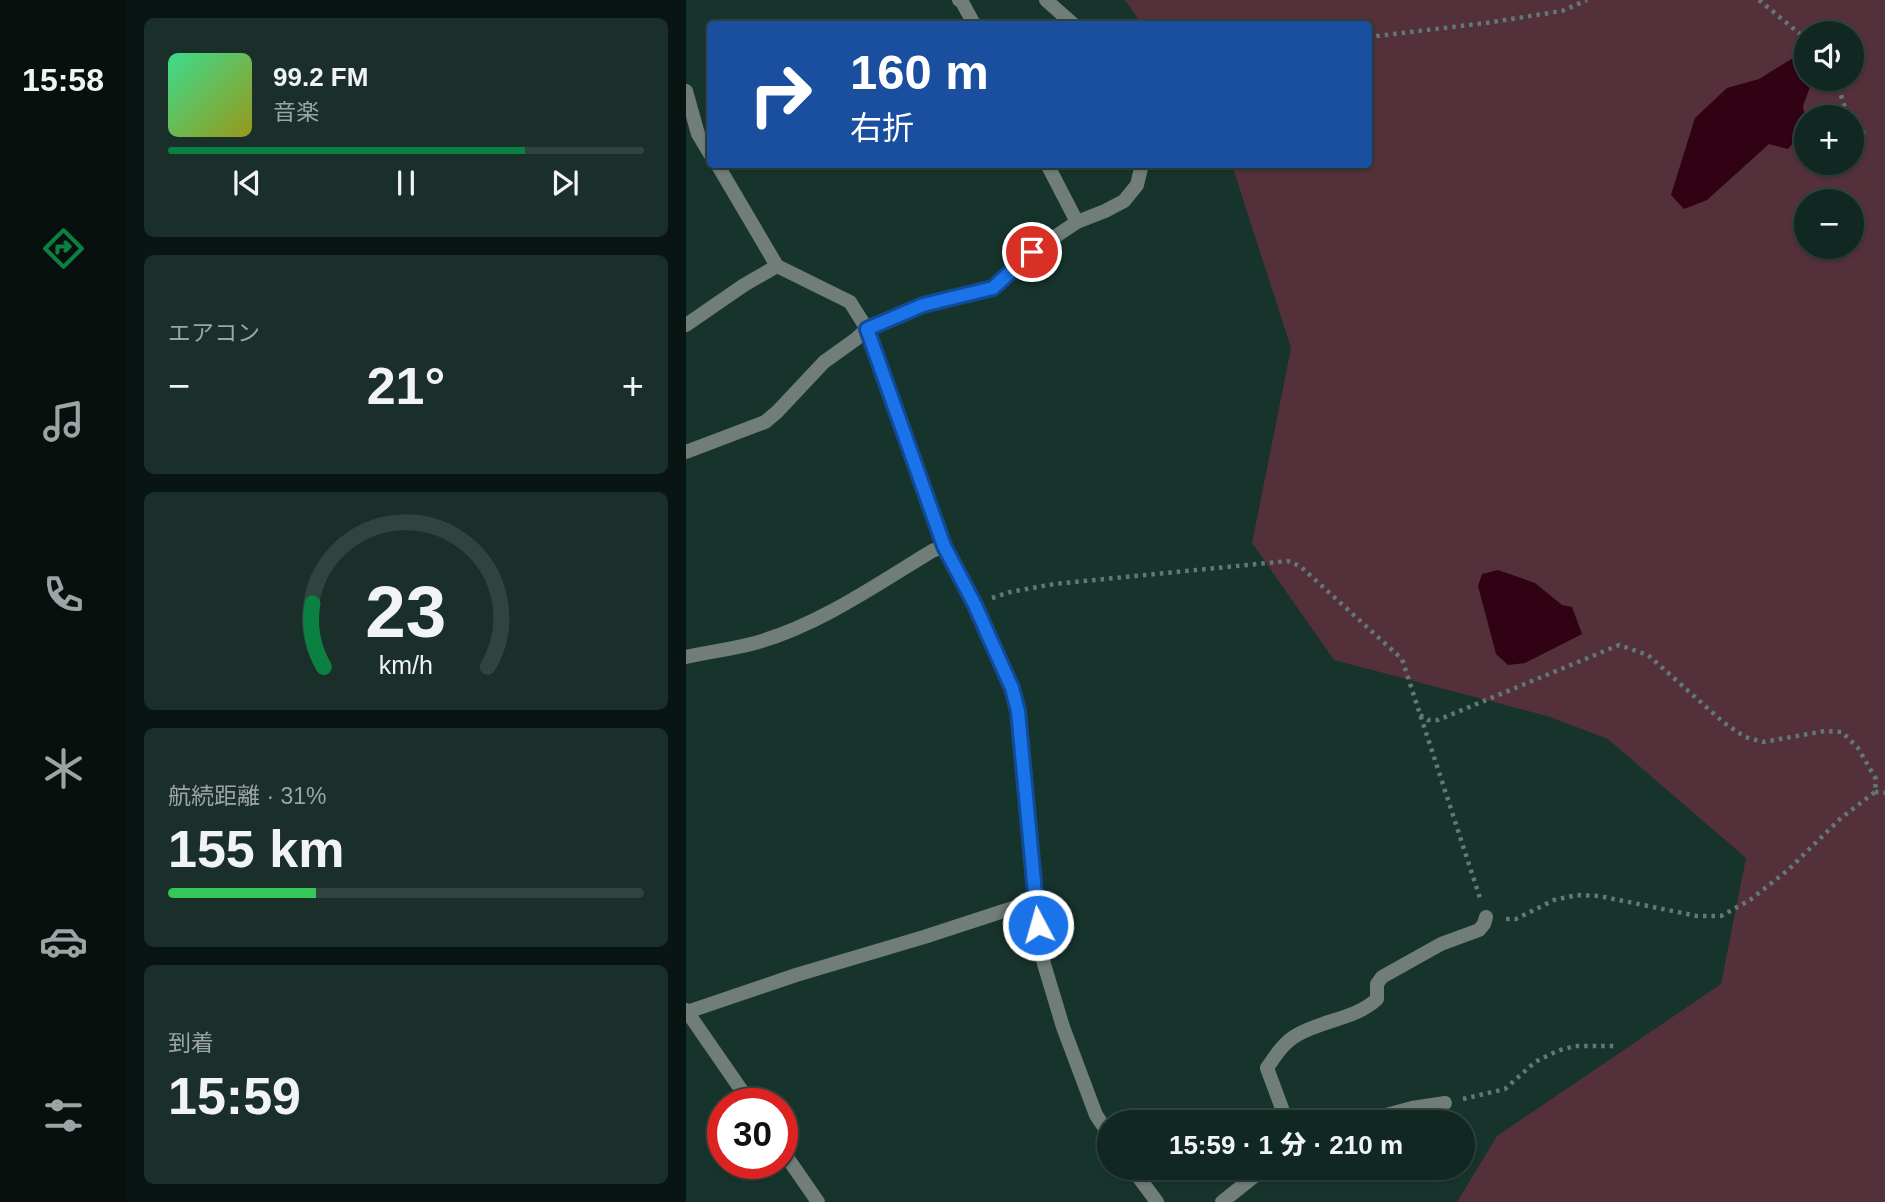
<!DOCTYPE html>
<html lang="ja">
<head>
<meta charset="utf-8">
<style>
	:root { --surface:#112721; --page:#1a2f2a; --text:#f1f3f6; --muted:#9ca5a5; --line:#30443f; --accent:#0b8043 }
	body { margin:0; font-family:Helvetica,"Noto Sans JP",sans-serif; background:var(--page); color:var(--text); height:100vh; display:flex; flex-direction:column; font-size:26px; white-space:nowrap }
	* { box-sizing:border-box; margin:0 }
	p { font-size:23px; color:var(--muted) }
	.icon { flex:none; width:38px; height:38px; fill:none; stroke:currentColor; stroke-width:2; stroke-linecap:round; stroke-linejoin:round }
	.map { position:relative; flex:1; overflow:hidden }
	.side { display:flex; flex-direction:column; gap:18px; padding:18px; background:#091512; width:560px }
	.side>* { flex:none }
	.hud { position:absolute; left:21px; top:21px; width:665px; height:147px; border-radius:7px; box-shadow:0 2px 5px #0004,0 0 0 2px var(--line); background:#1a4fa0; color:#fff; overflow:hidden }
	.controls { position:absolute; left:1108px; top:21px; display:grid; gap:14px }
	.controls a { display:grid; place-items:center; width:70px; height:70px; border-radius:50%; background:var(--surface); box-shadow:0 2px 5px #0004,0 0 0 2px var(--line); font-size:35px }
	.speed { position:absolute; left:21px; top:1088px; display:flex; gap:14px; font-size:35px; font-weight:700; text-align:center }
	.speed>* { display:grid; place-content:center; width:91px; height:91px; border-radius:50%; background:var(--surface); box-shadow:0 2px 5px #0004,0 0 0 2px var(--line); line-height:1 }
	.speed .limit { border:10px solid #d22; background:#fff; color:#111 }
	.pin { position:absolute; display:grid; place-items:center; width:60px; height:60px; color:#fff; margin:-30px; border:4px solid #fff; border-radius:50%; box-shadow:0 2px 7px #0007 }
	.me { position:absolute; width:77px; margin:-38px; rotate:354deg; stroke-linejoin:round; filter:drop-shadow(0 0 5px #0008) }
	.turn { display:flex; align-items:center; gap:24px; height:147px; padding:0 28px; font-size:32px }
	.turn .icon { width:91px; height:91px; stroke-width:2.5 }
	.turn b { display:block; font-size:49px; line-height:60px }
	.big { font-size:52px; font-weight:800; line-height:1.1 }
	.side .widget { flex:1; display:flex; flex-direction:column; justify-content:center; gap:10px; min-width:0; padding:0 24px; border-radius:10px; background:var(--page) }
	.side .dial { align-items:center; gap:0 }
	.dial svg { height:182px; overflow:visible; fill:none; stroke:var(--line); stroke-width:7; stroke-linecap:round; text-anchor:middle }
	.dial text { fill:var(--text); stroke:none }
	.song { display:flex; align-items:center; gap:21px }
	.cover { width:84px; height:84px; border-radius:10px; background:linear-gradient(135deg,hsl(150 70% 55%),hsl(60 70% 35%)) }
	.played { height:7px; border-radius:4px; background:linear-gradient(90deg,var(--accent) 75%,var(--line) 75%) }
	.keys { display:flex; justify-content:space-around; direction:ltr }
	.heat { display:flex; justify-content:space-between; align-items:center; font-size:38px; direction:ltr }
	.charge { height:10px; border-radius:5px; background:linear-gradient(90deg,#34c759 31%,var(--line) 0) }
	.trip { position:absolute; left:411px; top:1110px; width:378px; height:70px; border-radius:35px; background:var(--surface); box-shadow:0 2px 5px #0004,0 0 0 2px var(--line); font-weight:800; line-height:70px; text-align:center }
	main { display:flex; flex:1; min-height:0 }
	.dock { display:flex; flex-direction:column; width:126px; justify-content:space-around; align-items:center; background:#07100d; color:var(--muted) }
	.dock .icon { width:49px; height:49px }
	.dock .current { color:var(--accent) }
	.dock b { font-size:32px; color:var(--text) }
	.map>svg:first-child { display:block }
	.green { fill:#53303a; fill-rule:evenodd }
	.water { fill:#310114 }
	.lines { fill:none; stroke-linecap:round; stroke-linejoin:round }
	.path { stroke:#627973; stroke-width:4.5; stroke-dasharray:3.5 5; stroke-linecap:butt }
	.street { stroke:#707d79; stroke-width:14 }
	.route-casing { stroke:#114b97; stroke-width:18 }
	.route { stroke:#1a73e8; stroke-width:12 }
</style>
</head>
<body>
<main>
<nav class="dock">
<b>15:58</b>
<svg class="icon current" aria-label="directions" viewBox="0 0 24 24"><path d="M12 3l9 9-9 9-9-9zM9 14v-3h6M13 9l2 2-2 2"/></svg>
<svg class="icon" aria-label="music" viewBox="0 0 24 24"><path d="M9 18V5l10-2v13"/><circle cx="6" cy="18" r="3"/><circle cx="16" cy="16" r="3"/></svg>
<svg class="icon" aria-label="phone" viewBox="0 0 24 24"><path d="M5 4h4l2 5-3 2q2 4 5 5l2-3 5 2v4C11 20 4 13 5 4z"/></svg>
<svg class="icon" aria-label="climate" viewBox="0 0 24 24"><path d="M12 3v18M4 7l16 10M4 17L20 7"/></svg>
<svg class="icon" aria-label="car" viewBox="0 0 24 24"><path d="M5 17H2v-5l4-1 3-4h7l3 4 3 1v5h-3M9 17h6M6 11h13"/><circle cx="7" cy="17" r="2"/><circle cx="17" cy="17" r="2"/></svg>
<svg class="icon" aria-label="filters" viewBox="0 0 24 24"><path d="M4 7h16M4 17h16"/><circle cx="9" cy="7" r="2"/><circle cx="15" cy="17" r="2"/></svg>
</nav>
<section class="side">
<div class="widget">
<div class="song"><i class="cover"></i><div><b>99.2 FM</b><p>音楽</p></div></div>
<div class="played"></div>
<div class="keys"><svg class="icon" aria-label="previous" viewBox="0 0 24 24"><path d="M18 5L8 12l10 7zM5 5v14"/></svg><svg class="icon" aria-label="pause" viewBox="0 0 24 24"><path d="M8 5v14M16 5v14"/></svg><svg class="icon" aria-label="next" viewBox="0 0 24 24"><path d="M6 5l10 7-10 7zM19 5v14"/></svg></div>
</div>
<div class="widget"><p>エアコン</p>
<div class="heat"><a>−</a><b class="big">21°</b><a>+</a></div>
</div>
<div class="widget dial"><svg viewBox="0 0 100 80">
<path d="M14 69A42 42 0 1 1 86 69"/>
<path d="M14 69A42 42 0 0 1 9 41" stroke="#0b8043"/>
<text x="50" y="56" font-size="32" font-weight="700">23</text>
<text x="50" y="72" font-size="11">km/h</text>
</svg></div>
<div class="widget"><p>航続距離 · 31%</p><b class="big">155 km</b><div class="charge"></div></div>
<div class="widget"><p>到着</p><b class="big">15:59</b></div>
</section>
<div class="map">
<svg width="1199" height="1202" viewBox="0 0 1199 1202">
	<rect width="100%" height="100%" fill="#17342c"/>
	<!-- green -->
	<path class="green" d="M439,0H1199V1202H771L811,1136L1035,984L1060,858L922,739L861,716L648,660L566,543L605,348L546,165L682,164V24H456ZM1120,33H1166V79H1120ZM1120,117H1166V163H1120ZM1120,201H1166V247H1120Z"/>
	<!-- water -->
	<path class="water" d="M1117,52L1120,56V79H1127L1117,106L1120,127L1102,149L1083,144L1021,200L998,209L985,195L1009,118L1041,88L1073,79Z
		M812,570L849,583L876,605L886,607L896,634L839,663L822,665L810,654L792,586L796,574Z"/>
	<g class="lines">
		<!-- path -->
		<path class="path" d="M1073,0L1120,39
			M682,38L691,36L800,23L876,11L901,0
			M1150,79L1159,108L1181,137
			M306,598L324,592L368,584L602,561L614,566L716,659L794,898
			M734,715L742,720H752L933,645L962,655L1037,722L1059,737L1077,742L1139,731L1156,732L1172,748L1190,779L1189,792L1155,818L1102,870L1064,900L1035,916H1011L913,896L891,895L868,900L830,919H817
			M1189,792L1199,793
			M777,1099L819,1089L849,1062L871,1051L889,1046H930"/>
		<!-- street -->
		<path class="street" d="M273,0L276,2L288,24
			M360,0L387,24
			M0,91L12,134L24,154
			M31,164L91,266L164,302L181,329L258,546L289,605L326,688L332,711L350,905L358,964L377,1027L410,1115L424,1136
			M361,164L391,222
			M0,325L58,285L91,266
			M0,452L79,422L91,412L138,362L170,339L181,329L238,305L307,287L346,252L391,222L419,211L438,201L451,185L456,164
			M0,657C23,652 47,649 69,643C133,625 190,585 246,551L258,546
			M0,1010L65,1104
			M1,1012L110,975L238,937L330,907L350,905
			M601,1122L581,1068C589,1056 598,1042 611,1035C636,1020 670,1019 691,999V984L696,977L755,944L793,930L798,924L800,917
			M674,1122L726,1108L759,1103
			M96,1150L132,1202
			M445,1167L471,1202
			M536,1202L566,1178L582,1167"/>
	</g>
	<g class="lines">
		<defs>
			<path id="route" d="M346,252L307,288L237,305L181,329L258,546L289,605L308,648L326,688L332,711L352,925"/>
		</defs>
		<!-- route casing -->
		<use href="#route" class="route-casing"/>
		<!-- route -->
		<use href="#route" class="route"/>
	</g>
</svg>
<div class="controls">
<a><svg class="icon" aria-label="sound" viewBox="0 0 24 24"><path d="M4 9h4l5-4v14l-5-4H4zM17 9q2 3 0 6"/></svg></a>
<a>+</a>
<a>−</a>
</div>
<div class="speed"><div class="limit">30</div></div>
<div class="pin" style="left:346px;top:252px;background:#d93025"><svg class="icon" aria-label="arrive" viewBox="0 0 24 24"><path d="M6 21V4h12l-3 4 3 4H6"/></svg></div>
<svg class="me" style="left:352px;top:925px" viewBox="-20 -20 40 40"><circle r="17" fill="#1a73e8" stroke="#fff" stroke-width="3"/><path d="M0-11L8 9 0 5-8 9z" fill="#fff"/></svg>
<div class="trip">15:59 · 1 分 · 210 m</div>
<div class="hud">
<div class="turn"><svg class="icon" aria-label="right" viewBox="0 0 24 24"><path d="M7 20v-9h11M14 6l5 5-5 5"/></svg><div><b>160 m</b>右折</div></div>
</div>
</div>
</main>
</body>
</html>
